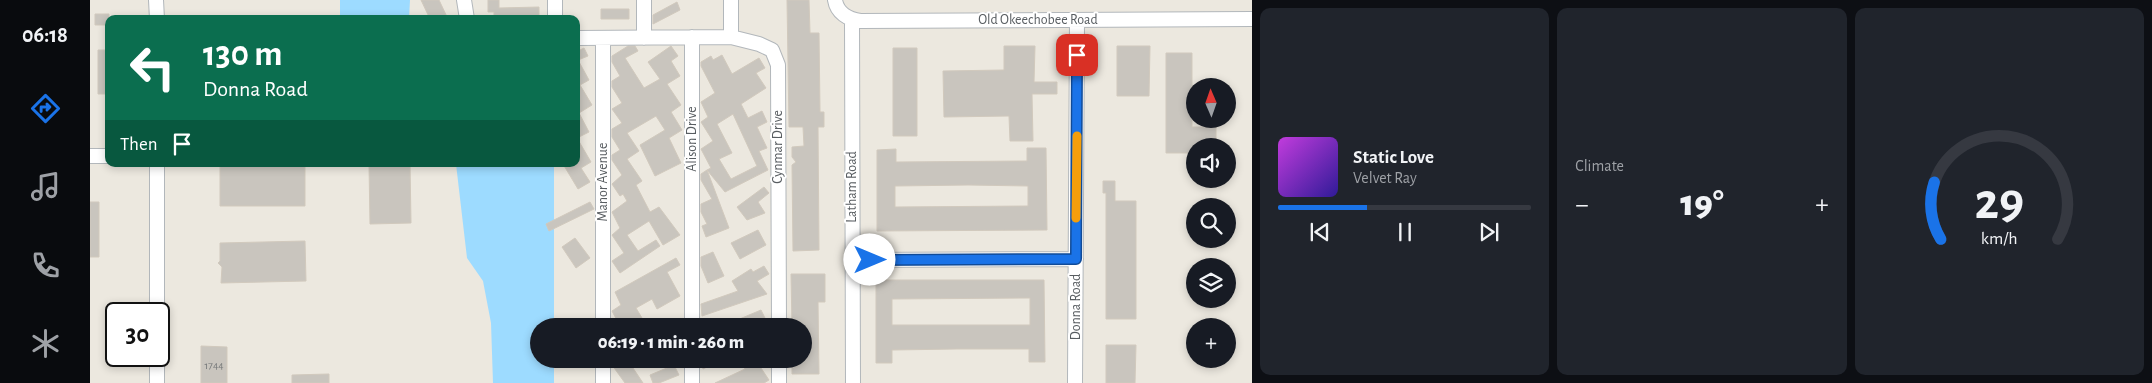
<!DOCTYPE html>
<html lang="en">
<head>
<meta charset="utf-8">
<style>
	:root { --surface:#171b24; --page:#20242c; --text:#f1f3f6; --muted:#9ea1a6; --line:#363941; --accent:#1a73e8 }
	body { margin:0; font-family:"Alegreya Sans",sans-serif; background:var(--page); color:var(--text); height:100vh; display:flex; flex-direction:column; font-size:19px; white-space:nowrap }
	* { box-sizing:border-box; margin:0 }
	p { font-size:16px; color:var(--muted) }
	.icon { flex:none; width:28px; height:28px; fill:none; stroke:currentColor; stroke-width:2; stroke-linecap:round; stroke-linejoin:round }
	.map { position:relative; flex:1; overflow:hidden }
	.sheet { display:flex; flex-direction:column; gap:8px; padding:8px; background:#0d0f14; width:900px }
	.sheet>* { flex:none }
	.banner { position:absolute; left:15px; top:15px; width:475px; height:152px; border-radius:10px; box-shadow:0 2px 8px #0003; background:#0b6e4f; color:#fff; overflow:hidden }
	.needle { width:32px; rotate:358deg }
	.tools { position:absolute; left:1096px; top:78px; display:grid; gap:10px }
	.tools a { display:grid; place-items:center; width:50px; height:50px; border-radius:50%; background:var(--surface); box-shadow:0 2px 8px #0003; font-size:25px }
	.speed { position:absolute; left:15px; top:302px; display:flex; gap:10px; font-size:25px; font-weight:700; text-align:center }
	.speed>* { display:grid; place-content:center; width:65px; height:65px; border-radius:50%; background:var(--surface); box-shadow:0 2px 8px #0003; line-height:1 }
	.speed .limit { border:2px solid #111; border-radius:8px; background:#fff; color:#111 }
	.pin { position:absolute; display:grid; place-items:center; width:42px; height:42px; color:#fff; margin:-21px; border-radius:10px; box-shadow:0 2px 8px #0006 }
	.me { position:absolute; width:55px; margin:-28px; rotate:90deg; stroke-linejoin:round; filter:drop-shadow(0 0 4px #0008) }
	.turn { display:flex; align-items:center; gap:18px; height:105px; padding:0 15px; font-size:22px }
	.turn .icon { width:65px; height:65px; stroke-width:2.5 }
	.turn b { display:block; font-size:35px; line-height:42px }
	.then { display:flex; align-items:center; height:48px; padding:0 15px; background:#0003; gap:10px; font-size:19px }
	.big { font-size:38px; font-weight:800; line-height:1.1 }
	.sheet .card { flex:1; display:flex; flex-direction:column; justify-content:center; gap:8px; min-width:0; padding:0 18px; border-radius:10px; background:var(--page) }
	.sheet .dial { align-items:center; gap:0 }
	.dial svg { height:130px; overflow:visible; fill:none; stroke:var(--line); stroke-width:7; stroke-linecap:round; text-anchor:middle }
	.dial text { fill:var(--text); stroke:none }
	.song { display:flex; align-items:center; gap:15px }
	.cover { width:60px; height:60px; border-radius:8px; background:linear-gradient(135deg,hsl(290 70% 55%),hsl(250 70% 35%)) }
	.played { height:5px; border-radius:2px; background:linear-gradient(90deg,var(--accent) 35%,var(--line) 35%) }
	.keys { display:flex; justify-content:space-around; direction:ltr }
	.heat { display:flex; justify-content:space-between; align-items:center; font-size:28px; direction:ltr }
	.sheet .tiles { flex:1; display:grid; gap:8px; grid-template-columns:repeat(3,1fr) }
	.trip { position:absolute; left:440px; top:318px; width:282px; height:50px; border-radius:25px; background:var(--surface); box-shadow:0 2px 8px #0003; font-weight:800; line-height:50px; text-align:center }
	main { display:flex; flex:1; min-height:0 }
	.dock { display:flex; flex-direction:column; width:90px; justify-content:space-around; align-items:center; background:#090b0e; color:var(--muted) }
	.dock .icon { width:35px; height:35px }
	.dock .current { color:var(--accent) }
	.dock b { font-size:22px; color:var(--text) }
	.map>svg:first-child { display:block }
	.water { fill:#9ddbff }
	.building { fill:#c9c5be; stroke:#d1c9bd; fill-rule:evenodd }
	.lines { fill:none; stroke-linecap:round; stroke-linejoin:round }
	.minor-casing { stroke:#b2b7bb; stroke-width:16 }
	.minor { stroke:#fff; stroke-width:14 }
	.route-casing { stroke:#114b97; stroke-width:12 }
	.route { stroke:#1a73e8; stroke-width:9 }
	.slow { stroke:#f59e0b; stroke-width:9 }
	.labels { text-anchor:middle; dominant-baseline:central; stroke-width:4; stroke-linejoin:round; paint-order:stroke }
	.number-label { font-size:11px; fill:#747778 }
	.street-label { font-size:14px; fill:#585d61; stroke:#fff }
</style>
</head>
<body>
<main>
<nav class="dock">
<b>06:18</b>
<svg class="icon current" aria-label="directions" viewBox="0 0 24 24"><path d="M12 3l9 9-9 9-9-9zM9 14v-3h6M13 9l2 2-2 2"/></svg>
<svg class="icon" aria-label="music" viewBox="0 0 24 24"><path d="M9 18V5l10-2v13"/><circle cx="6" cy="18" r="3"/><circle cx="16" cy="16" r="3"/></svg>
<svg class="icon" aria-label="phone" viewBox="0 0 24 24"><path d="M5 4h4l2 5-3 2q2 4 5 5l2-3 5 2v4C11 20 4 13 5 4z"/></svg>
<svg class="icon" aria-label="climate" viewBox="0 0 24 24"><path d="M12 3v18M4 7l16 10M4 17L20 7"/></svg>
</nav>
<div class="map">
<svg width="1162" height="383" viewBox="0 0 1162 383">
	<rect width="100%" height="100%" fill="#ece8df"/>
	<!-- water -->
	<path class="water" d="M250,0H320L319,19H250Z
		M366,164H464V326H449V359H464V383H403L401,323L393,281L377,258Z"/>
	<!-- building -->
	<path class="building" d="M331,0H349L358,19H340Z
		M398,0H409V8L449,7V19L404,18V12H398Z
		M697,0H719L720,33H729L730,112H734V127H728L729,250L703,251L702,165L706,162L702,157V147L714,146L713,127H699Z
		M587,2L590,10L563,24V15Z
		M511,9H539V19H511Z
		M5,14H19V25H5Z
		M538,46H545L548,51L535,58L554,88L570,79L558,62L581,46L588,56L581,61L590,76L577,84L591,105L581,112L592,130L579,138L591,163L565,176L550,145L575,130L566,116L537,133L549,151L537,159L552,181L546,185L560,212L569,207L590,235L573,245L559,221L537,235L548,251L566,240L570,246L530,273L522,261L534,253L522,235L530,228L522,212L537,201L533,194L530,196L522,184L532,175L522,160V155L530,150L522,137V129L532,123L522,109L532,103L522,87V81L530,76L522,62V56Z
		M914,46H945L944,82H967V94H942L943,141H920L919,116L854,117L853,71L914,70Z
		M1027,46H1060L1059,96H1027Z
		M494,48L498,56L488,60L499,80L490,85L502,105L489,113L499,132L487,138L501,162L491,168L500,182L488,189L473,164H486V52Z
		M803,48H827V136H803Z
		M8,50H19V94H8Z
		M1076,53H1102V127H1126V146H1105V153H1076Z
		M632,55L642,74L669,58L675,68L666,73L676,88L651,104L658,118L672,111L677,122L667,127L677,148L669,151L678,170L635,192L617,170L621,168L611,149L623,141L611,122L618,117L611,102L625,93L611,66V62L621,56L623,60ZM643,114L667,166L641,179L629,159L642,153L627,124Z
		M937,148H956L957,230L787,231V150L806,149V162L937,161ZM878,185L938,186V206L805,207V186Z
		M279,164H320L321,223L280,224Z
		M130,166H215V206H130Z
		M617,170L639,228L616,237L612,226L617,224L611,212V204L622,199L611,180V174Z
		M1013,181H1025V201H1046V319H1016V193H1013Z
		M674,187L679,193L668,202L675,213L657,220L647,207Z
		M0,202H9V257H0Z
		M500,202L504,209L459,231L456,224Z
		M668,230L676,245L650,259L641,243Z
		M485,238L500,258L486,268L472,247Z
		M215,241L216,281L131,283L132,267L128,263L130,261V243Z
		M623,252L634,276L618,283L611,266V257Z
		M586,258L590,265L577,272L590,296L567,309L562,299L546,308L552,318L548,320L551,326H530L522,311L531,305L525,292Z
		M674,266L679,274L667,281L677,294L612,316L611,304L648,291L642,281L661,269L663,272Z
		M701,274H735V302H728L729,374H702V359H714V326H702Z
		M786,280H954L955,362H939V349H866L802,350V363H786ZM940,298V325H802V299Z
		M671,310L679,326H633Z
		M1016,345H1046L1045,383H1016Z
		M111,346L137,347V383H111Z
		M527,359H537L553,383H535L522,365Z
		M616,359H633L613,369L611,361Z
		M648,359H665L679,380L674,383H625L655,369Z
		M584,365L589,375L569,383H563L560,375Z
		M239,374V383H202V375Z"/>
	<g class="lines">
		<defs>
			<path id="minor" d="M66,0L67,19
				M374,0L377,19
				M554,0V38
				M745,0C747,13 758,19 770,21L1162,19
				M465,19V0
				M762,20L763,383
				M641,37V0
				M486,38L641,37L669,44L682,50L688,65L689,326
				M0,156H19
				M763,260L986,259
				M67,314V164
				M513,326V38
				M602,326V37
				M689,359V383
				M67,383V356
				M513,383V359
				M602,383V359
				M985,383L987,20"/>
		</defs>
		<!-- minor casing -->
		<use href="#minor" class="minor-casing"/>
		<!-- minor -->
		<use href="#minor" class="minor"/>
	</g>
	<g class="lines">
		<defs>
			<path id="route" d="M780,260L986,259L987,55"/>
		</defs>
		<!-- route casing -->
		<use href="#route" class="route-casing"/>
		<!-- route -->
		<use href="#route" class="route"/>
		<!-- slow -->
		<path class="slow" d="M986,218L987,136"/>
	</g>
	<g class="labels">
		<!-- number labels -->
		<g class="number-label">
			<text x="124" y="365">1744</text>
		</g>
		<!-- street labels -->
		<g class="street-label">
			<text x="948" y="20">Old Okeechobee Road</text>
			<text transform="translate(602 139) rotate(-90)">Alison Drive</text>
			<text transform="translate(688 147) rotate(-90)">Cynmar Drive</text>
			<text transform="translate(513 182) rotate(-90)">Manor Avenue</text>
			<text transform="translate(762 187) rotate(-90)">Latham Road</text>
			<text transform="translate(986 307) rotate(-90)">Donna Road</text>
		</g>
	</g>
</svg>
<div class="tools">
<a><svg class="needle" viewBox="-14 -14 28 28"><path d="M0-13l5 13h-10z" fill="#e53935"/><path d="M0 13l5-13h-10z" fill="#9ea1a6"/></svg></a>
<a><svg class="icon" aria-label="sound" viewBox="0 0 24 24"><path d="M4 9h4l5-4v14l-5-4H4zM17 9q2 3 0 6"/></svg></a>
<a><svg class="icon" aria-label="search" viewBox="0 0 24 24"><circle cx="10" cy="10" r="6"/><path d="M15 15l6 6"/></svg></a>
<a><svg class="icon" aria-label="layers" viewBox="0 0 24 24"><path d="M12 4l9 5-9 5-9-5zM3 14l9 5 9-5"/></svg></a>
<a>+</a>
</div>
<div class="speed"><div class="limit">30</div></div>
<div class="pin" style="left:987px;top:55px;background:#d93025"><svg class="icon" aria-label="arrive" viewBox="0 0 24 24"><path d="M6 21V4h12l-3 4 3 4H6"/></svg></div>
<svg class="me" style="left:780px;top:260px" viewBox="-20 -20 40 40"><circle r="19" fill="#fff"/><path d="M0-13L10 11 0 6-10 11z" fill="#1a73e8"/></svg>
<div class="trip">06:19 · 1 min · 260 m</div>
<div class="banner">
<div class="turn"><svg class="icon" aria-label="left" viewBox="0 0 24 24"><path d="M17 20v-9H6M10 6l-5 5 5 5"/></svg><div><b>130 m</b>Donna Road</div></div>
<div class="then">Then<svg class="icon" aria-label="arrive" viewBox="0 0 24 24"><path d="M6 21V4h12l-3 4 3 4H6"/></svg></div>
</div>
</div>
<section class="sheet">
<div class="tiles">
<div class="card">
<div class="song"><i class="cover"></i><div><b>Static Love</b><p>Velvet Ray</p></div></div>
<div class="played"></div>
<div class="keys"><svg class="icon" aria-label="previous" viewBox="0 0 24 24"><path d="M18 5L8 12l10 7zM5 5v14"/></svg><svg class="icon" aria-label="pause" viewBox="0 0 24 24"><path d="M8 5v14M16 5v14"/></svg><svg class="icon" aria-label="next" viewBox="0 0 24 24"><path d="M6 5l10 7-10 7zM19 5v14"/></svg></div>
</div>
<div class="card"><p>Climate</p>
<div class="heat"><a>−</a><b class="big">19°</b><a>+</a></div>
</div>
<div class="card dial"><svg viewBox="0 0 100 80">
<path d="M14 69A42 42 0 1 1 86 69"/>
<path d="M14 69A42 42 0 0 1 10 34" stroke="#1a73e8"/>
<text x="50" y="56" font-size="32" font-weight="700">29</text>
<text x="50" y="72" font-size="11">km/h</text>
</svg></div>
</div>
</section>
</main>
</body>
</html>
